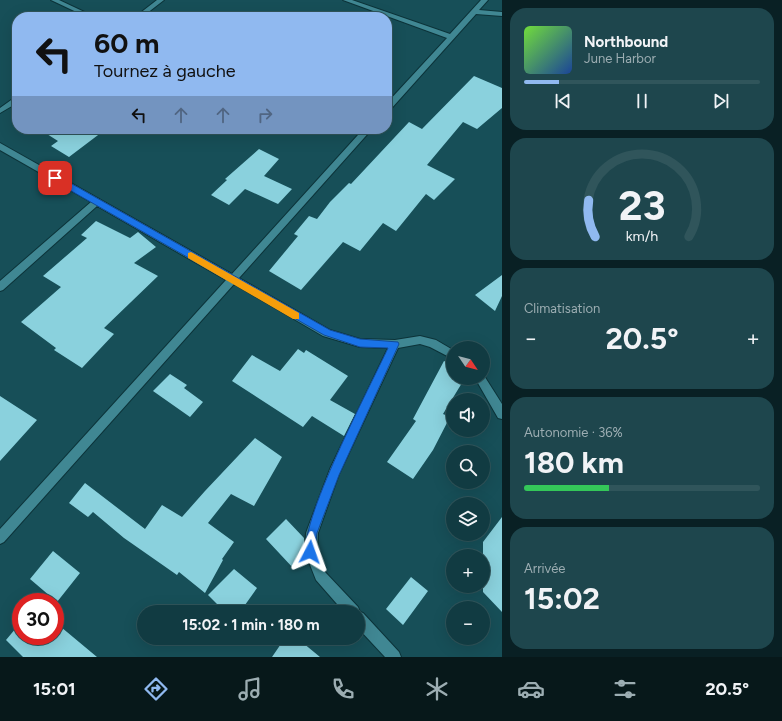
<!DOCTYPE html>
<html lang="fr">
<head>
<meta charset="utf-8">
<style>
	:root { --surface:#113b42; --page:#1e464d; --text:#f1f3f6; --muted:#9cadb2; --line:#30555b; --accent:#90b9f0 }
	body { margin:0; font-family:Figtree,sans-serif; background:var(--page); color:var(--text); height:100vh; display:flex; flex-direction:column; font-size:15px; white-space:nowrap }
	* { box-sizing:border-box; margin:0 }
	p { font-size:13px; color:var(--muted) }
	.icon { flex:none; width:22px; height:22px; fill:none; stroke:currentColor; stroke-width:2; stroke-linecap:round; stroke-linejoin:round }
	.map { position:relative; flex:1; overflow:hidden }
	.details { display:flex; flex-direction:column; gap:8px; padding:8px; background:#092024; width:280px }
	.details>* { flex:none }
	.guide { position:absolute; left:12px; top:12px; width:380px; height:122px; border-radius:16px; box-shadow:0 4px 16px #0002,0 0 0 1px var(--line); background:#90b9f0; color:#111; overflow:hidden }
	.needle { width:26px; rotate:125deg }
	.buttons { position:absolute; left:446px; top:341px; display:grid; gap:8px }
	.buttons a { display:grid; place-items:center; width:44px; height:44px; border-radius:50%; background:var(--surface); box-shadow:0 4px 16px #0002,0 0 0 1px var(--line); font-size:20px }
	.speed { position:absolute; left:12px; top:593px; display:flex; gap:8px; font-size:20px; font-weight:700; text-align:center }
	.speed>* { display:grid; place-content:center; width:52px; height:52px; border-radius:50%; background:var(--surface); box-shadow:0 4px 16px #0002,0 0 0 1px var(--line); line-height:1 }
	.speed .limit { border:6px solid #d22; background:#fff; color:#111 }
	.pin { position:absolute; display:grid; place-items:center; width:34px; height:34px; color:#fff; margin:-17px; border-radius:8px; box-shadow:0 2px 6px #0006 }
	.me { position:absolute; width:44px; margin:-22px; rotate:4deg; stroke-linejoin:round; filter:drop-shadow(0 0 3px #0008) }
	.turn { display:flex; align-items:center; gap:14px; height:84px; padding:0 16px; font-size:18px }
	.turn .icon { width:52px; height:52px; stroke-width:2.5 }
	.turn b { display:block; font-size:28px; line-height:34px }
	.lanes { display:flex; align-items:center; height:38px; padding:0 16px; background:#0003; justify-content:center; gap:20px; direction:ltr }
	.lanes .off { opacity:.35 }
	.big { font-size:30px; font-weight:700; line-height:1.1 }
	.details .card { flex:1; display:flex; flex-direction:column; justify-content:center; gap:6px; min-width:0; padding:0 14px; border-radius:16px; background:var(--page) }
	.details .dial { align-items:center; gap:0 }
	.dial svg { height:104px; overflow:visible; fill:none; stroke:var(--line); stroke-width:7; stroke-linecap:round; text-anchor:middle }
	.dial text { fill:var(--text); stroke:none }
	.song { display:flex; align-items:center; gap:12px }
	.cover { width:48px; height:48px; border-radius:6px; background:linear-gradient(135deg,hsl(100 70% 55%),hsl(220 70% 35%)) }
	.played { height:4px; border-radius:2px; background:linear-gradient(90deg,var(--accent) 15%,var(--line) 15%) }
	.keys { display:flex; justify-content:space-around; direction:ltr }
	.heat { display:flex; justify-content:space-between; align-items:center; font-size:22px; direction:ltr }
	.charge { height:6px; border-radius:3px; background:linear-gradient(90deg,#34c759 36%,var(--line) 0) }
	.trip { position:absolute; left:137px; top:605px; width:228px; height:40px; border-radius:20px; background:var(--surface); box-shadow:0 4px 16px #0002,0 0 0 1px var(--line); font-weight:700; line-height:40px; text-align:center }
	.menu { display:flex; height:64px; justify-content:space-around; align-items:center; background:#07181a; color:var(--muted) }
	.menu .icon { width:28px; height:28px }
	.menu .current { color:var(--accent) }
	.menu b { font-size:18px; color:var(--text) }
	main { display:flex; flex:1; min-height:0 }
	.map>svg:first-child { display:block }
	.building { fill:#8ad1dd }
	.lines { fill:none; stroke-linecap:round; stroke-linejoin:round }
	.minor-casing { stroke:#0c3339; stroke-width:2 }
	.minor { fill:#408793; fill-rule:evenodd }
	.route { fill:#1a73e8; stroke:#114b97 }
	.slow { fill:#f59e0b }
</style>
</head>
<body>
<main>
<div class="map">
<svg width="502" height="657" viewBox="0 0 502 657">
	<rect width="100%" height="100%" fill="#174f58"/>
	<!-- building -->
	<path class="building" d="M474,76L502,88V108L477,129L463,122L427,165L455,179L434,200L426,194L396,231L383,223L360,251L343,242L301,290L269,271L298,236L294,234L309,216L317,219L330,202L349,183L351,184L409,122L422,129Z
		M39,129H106L69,157L51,146L58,141Z
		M259,149L279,159L264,176L292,189L278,204L245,189L229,205L211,195L227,180L225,179Z
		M96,221L130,238L138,232L156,247L134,263L158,276L104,328L114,334L82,368L54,350L56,348L21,322L61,287L43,276L87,238L81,235Z
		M502,275V296L495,311L475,295Z
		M298,349L304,353L306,350L348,376L330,400L355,414L344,436L312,416L303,427L232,381L252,355L280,371Z
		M444,361L453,365V378H465L443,414L450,417L433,450L413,479L387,462L416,421L413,419Z
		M170,374L187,385L184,388L203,402L190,417L153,391Z
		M0,396L37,420L0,461Z
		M255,438L282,457L254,506L231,494L208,523L234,542L222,559L223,560L205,593L179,572L177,575L124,538L93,512L88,517L69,503L85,483L145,529L162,505L182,517L205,491Z
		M502,517V612L483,592V542Z
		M286,519L304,538V552L305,557L294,569L266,539Z
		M53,551L80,573L57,602L30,579Z
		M234,569L257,588L240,612H225L208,595Z
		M411,577L428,591L403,625L386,609Z
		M21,622V636H55V622L97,657H23L6,640Z
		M285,638H297L320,657H272Z"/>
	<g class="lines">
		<defs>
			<path id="minor" d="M51,0H59L95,17H87Z
				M157,0H164L142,17H135Z
				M343,0H352L450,34L481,0H488L479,10L502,12V16L476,14L390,110H387V103L447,38Z
				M14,98H17V103L0,113V108Z
				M349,129H372L239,278L330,330L360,339L395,340L420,336L436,340L453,350V359L430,347L420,344L398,348L339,474L318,533L317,552L325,572L358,607L360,612L363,613L399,652L401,657H385L358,628V612H344L316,580L305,552L306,533L330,469L388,348L360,347L323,336L234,284L4,542L0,544V529L226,280L97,206L3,290L0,291V281L91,202L0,150V143L232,274L358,135Z
				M483,374L502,404V419L498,418L475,378H483Z"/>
		</defs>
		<!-- minor casing -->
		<use href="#minor" class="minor-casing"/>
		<!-- minor -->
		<use href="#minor" class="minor"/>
	</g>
	<!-- route -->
	<path class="route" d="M52,176H58L330,330L360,339L398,342L399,344L339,475L317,533L314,556L310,558L307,556C295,528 373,381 388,348L360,347L324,335L52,180Z"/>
	<!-- slow -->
	<path class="slow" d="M191,252L299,313V319H293L188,258V253Z"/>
</svg>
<div class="buttons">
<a><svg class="needle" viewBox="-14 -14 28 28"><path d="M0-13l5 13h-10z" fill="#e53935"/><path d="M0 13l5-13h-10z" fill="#9cadb2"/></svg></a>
<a><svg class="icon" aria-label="sound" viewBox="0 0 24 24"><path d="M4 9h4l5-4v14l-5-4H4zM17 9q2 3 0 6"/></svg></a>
<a><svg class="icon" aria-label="search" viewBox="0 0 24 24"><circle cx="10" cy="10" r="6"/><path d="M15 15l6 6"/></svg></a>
<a><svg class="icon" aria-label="layers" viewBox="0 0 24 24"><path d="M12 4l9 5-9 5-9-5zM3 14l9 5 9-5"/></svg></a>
<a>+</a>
<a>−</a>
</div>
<div class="speed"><div class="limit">30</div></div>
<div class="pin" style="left:55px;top:178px;background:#d93025"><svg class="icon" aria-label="arrive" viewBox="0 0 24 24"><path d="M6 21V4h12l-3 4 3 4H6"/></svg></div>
<svg class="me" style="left:310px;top:552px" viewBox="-20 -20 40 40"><path d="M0-17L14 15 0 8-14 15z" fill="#1a73e8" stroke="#fff" stroke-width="4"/></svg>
<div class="trip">15:02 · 1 min · 180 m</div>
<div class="guide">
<div class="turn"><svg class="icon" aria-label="left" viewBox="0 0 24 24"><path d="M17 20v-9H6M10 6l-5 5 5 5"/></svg><div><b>60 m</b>Tournez à gauche</div></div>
<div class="lanes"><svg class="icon" aria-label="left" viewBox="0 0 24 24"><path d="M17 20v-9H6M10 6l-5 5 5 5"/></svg><svg class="icon off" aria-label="ahead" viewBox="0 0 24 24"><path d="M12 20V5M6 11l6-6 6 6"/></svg><svg class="icon off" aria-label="ahead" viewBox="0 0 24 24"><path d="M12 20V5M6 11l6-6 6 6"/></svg><svg class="icon off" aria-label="right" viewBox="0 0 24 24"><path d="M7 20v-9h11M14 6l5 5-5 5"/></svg></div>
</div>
</div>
<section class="details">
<div class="card">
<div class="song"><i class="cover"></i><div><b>Northbound</b><p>June Harbor</p></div></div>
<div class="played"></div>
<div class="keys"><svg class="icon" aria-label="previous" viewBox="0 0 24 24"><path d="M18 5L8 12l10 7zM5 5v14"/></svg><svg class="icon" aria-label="pause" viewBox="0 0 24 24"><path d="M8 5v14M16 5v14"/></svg><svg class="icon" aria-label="next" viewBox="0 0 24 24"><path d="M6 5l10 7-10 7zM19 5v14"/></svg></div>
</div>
<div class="card dial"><svg viewBox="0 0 100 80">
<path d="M14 69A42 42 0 1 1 86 69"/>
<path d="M14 69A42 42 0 0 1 9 41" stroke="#90b9f0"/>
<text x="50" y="56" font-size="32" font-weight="700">23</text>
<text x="50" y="72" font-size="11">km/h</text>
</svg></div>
<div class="card"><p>Climatisation</p>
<div class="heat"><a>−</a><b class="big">20.5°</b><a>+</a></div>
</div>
<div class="card"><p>Autonomie · 36%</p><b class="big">180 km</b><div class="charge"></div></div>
<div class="card"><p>Arrivée</p><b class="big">15:02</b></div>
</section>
</main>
<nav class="menu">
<b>15:01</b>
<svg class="icon current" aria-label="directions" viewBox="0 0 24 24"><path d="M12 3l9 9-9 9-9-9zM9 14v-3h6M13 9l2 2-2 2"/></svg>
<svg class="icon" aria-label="music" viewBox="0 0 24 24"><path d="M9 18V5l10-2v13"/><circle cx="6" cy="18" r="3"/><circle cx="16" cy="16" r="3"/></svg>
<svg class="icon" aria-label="phone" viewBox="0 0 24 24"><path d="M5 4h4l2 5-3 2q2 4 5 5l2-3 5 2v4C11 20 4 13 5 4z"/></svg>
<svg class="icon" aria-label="climate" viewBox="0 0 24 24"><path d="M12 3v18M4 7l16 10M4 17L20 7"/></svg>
<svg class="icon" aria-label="car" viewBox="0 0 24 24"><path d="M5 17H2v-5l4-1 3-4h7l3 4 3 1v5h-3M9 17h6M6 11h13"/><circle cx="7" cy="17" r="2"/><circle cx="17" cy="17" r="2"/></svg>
<svg class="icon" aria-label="filters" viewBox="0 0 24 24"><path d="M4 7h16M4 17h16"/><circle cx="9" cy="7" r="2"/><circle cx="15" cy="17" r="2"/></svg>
<b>20.5°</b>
</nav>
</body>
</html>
